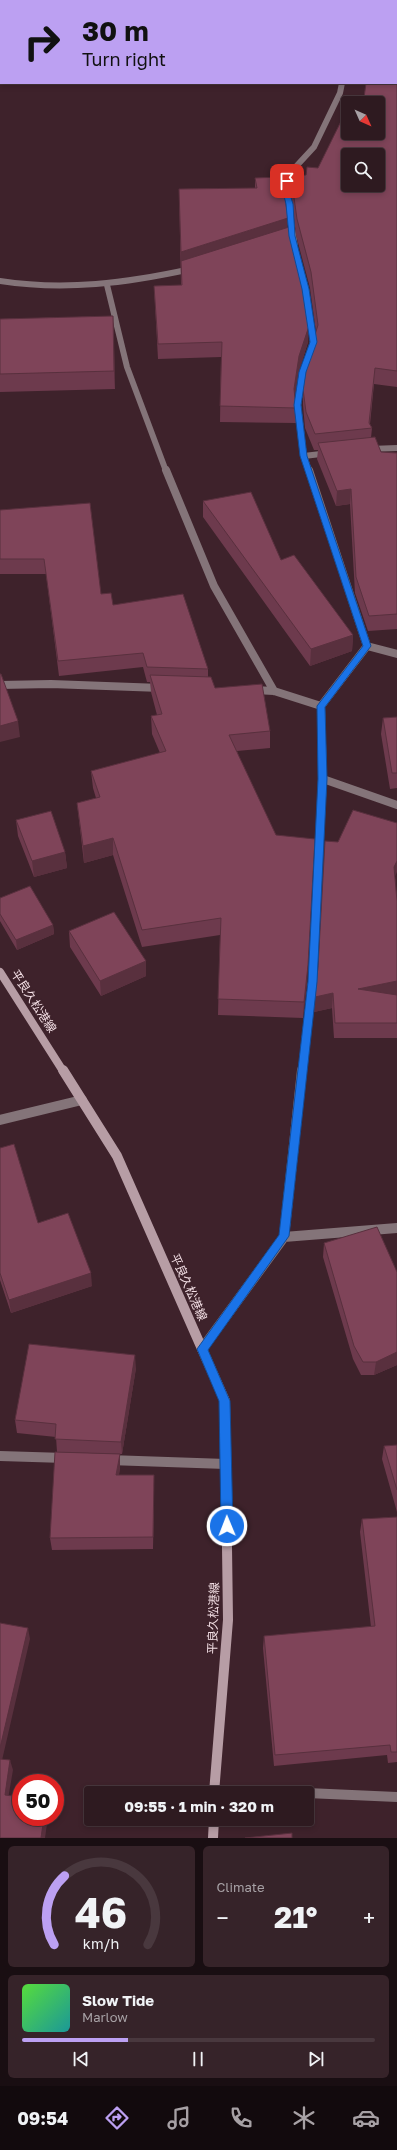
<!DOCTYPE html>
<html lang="en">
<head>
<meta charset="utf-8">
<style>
	:root { --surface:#2e1a20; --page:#362329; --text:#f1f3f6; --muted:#a7a1a5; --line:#49383e; --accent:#bca0f2 }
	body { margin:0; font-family:"Golos Text","Noto Sans JP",sans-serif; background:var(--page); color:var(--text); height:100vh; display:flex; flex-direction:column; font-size:15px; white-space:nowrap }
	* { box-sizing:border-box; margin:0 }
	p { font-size:13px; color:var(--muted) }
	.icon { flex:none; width:22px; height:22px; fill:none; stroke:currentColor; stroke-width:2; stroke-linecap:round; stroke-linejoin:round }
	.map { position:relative; height:1838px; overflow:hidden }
	.details { display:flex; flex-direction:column; gap:8px; padding:8px; background:#190e12; flex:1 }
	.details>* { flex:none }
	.hud { position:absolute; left:0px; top:0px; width:397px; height:84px; box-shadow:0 2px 6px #0003,0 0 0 1px var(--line); background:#bca0f2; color:#111; overflow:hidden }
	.needle { width:26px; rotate:135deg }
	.buttons { position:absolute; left:341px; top:96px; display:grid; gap:8px }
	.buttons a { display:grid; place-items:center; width:44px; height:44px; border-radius:4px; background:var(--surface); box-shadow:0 2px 6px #0003,0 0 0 1px var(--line); font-size:20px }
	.speed { position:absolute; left:12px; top:1774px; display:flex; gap:8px; font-size:20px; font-weight:700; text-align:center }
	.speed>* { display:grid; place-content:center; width:52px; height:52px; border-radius:50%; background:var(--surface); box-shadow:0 2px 6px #0003,0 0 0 1px var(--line); line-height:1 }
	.speed .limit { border:6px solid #d22; background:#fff; color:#111 }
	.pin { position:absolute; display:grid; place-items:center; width:34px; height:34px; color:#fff; margin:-17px; border-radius:8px; box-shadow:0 2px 6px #0006 }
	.me { position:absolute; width:44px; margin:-22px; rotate:359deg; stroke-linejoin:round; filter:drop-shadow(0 0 3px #0008) }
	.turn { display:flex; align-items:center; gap:14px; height:84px; padding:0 16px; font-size:18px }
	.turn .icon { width:52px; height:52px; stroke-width:2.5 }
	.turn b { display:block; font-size:28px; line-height:34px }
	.big { font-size:30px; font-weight:700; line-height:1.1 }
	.details .widget { flex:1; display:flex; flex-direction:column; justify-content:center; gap:6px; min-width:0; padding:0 14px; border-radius:6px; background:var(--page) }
	.details .dial { align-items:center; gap:0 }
	.dial svg { height:104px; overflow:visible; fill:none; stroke:var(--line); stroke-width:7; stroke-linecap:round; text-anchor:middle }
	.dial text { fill:var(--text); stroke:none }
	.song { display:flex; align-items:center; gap:12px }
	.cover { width:48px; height:48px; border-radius:6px; background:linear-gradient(135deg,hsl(110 70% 55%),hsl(180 70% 35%)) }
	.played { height:4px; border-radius:2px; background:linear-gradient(90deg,var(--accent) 30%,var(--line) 30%) }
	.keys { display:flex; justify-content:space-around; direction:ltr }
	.heat { display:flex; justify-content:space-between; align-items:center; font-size:22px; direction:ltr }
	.details .tiles { flex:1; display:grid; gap:8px; grid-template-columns:1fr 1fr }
	.widget:last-child { grid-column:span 2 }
	.trip { position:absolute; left:84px; top:1786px; width:230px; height:40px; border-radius:4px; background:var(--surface); box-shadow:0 2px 6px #0003,0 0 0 1px var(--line); font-weight:700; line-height:40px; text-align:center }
	.tabs { display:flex; height:64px; justify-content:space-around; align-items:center; background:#120a0d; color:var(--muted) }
	.tabs .icon { width:28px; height:28px }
	.tabs .on { color:var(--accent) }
	.tabs b { font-size:18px; color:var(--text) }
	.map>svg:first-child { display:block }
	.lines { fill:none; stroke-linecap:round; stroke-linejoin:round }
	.minor-far2 { stroke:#847479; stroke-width:6 }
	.minor-far1 { stroke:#847479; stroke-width:8 }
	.minor { stroke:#847479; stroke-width:10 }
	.secondary-far1 { stroke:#b79da5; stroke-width:8 }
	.secondary { stroke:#b79da5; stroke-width:10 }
	.wall { fill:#6d3a4d }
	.shaded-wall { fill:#59303e }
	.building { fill:#7f4459; stroke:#59303e; fill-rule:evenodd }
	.route { fill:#1a73e8; stroke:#114b97 }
	.labels { text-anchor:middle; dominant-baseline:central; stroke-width:4; stroke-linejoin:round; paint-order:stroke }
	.street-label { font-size:12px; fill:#f3dfe5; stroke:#3e222b }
</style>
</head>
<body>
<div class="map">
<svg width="397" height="1838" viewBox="0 0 397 1838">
	<rect width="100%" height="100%" fill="#3e222b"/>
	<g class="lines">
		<!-- minor-far2 -->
		<path class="minor-far2" d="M295,246L285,188L290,173L314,147L340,93L342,83
			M300,267L306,289L313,342L303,372L298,405L304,456L309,471
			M0,281C65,291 127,283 191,269
			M107,285L127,367L166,471
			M370,449L397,448
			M304,456L329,453"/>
		<!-- minor-far1 -->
		<path class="minor-far1" d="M166,470L214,586L274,691
			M309,470L367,646
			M367,646L397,654
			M0,685L51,684L161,688
			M252,690L274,691L321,706
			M323,779L397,805
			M302,1071L312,982L323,779L321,706L367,646"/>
		<!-- minor -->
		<path class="minor" d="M0,1120L82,1100
			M284,1237L397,1228
			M202,1349L284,1237L302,1070
			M0,1456L65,1458
			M109,1460L226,1464
			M215,1790L297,1793
			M307,1793L397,1797"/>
		<!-- secondary-far1 -->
		<path class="secondary-far1" d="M0,972L63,1071"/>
		<!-- secondary -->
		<path class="secondary" d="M63,1070L117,1156L225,1401L228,1620L214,1793
			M213,1838L214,1819"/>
	</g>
	<!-- wall -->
	<path class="wall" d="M397,1V387L374,384L370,424L372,428L371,438L381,452L397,453V629L368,631L355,593L350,504L336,506L317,459L318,450H314L305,428L303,405V389L316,332L310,288L296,235L291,192V176L306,175L318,168L364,98L396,83Z
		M255,178L288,218L287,227L308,342L299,371L295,395L296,408V423L220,422L221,357L158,359L154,286L181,285L179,189L255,188Z
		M113,316L115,389L0,392V319Z
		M203,501L353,635L352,651L310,666L203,517Z
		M0,510L101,594L113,605L208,669V677L215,688L270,731V748L237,751L307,982L303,1018L218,1015L220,935L142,947L113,855L84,863L79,820L77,803L96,798L93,788L91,771L160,753L152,734L151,716L157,715L151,692L150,682H147L143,667L59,676L46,574H0Z
		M397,717V788L390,789L381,734L383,718Z
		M16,820L65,852L67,868L34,877L18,836Z
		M325,841L395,877L397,901V1038H334L332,1008L314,1012L313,1018L318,973Z
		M0,898L53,925L54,934L17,950L0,921Z
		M69,931L146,961V976L101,996L70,947Z
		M0,1148L38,1223L92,1286L11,1313L0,1280Z
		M324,1243L397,1272V1365L374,1375H361L353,1359L323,1257Z
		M136,1368L122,1454L57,1452L56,1437L17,1433L15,1420Z
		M397,1445V1512L382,1459L384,1446Z
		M120,1454V1467L119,1475L154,1487L153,1549L52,1550L50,1538Z
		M397,1517V1762L388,1763L387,1755L274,1766L263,1648L264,1636L371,1627L360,1532L362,1519Z"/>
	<!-- shaded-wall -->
	<path class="shaded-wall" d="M288,218L287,233L181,261V267V252Z
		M113,316L114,334L115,389L114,371Z
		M309,326L308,342L299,371L294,405V389L299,356Z
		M351,489L350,504L336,506L337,491Z
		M353,635L352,651L310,666L311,649Z
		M18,721L20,737L0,742V726Z
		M113,838V855L84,863L83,846Z
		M65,852L67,868L34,877L32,861Z
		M397,861V872L392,883L394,867Z
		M53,925L54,934L17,950L16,940Z
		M146,961V976L101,996L100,981Z
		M308,965L307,982L303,1018L304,1002Z
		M397,981V996L358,989Z
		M333,993L332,1008L314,1012L313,1018L315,997Z
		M91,1273L92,1286L11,1313L9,1300Z
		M397,1352V1365L374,1375L376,1362Z
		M135,1355L136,1368L122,1454L121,1442Z
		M120,1454V1467L117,1487L116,1475Z
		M154,1475V1487L153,1549V1537Z
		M28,1628L30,1639L0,1769V1748Z
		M10,1760L13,1770L7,1805L5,1795Z
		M44,1817H48L45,1838H41Z"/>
	<!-- building -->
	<path class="building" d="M396,1H397V371L375,368L369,423L372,428L315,434L306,412L303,389L308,357L318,325L311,272L297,219L291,176L306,175L307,167L318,168L348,107V133H378V103H350L353,96L364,98L366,83H396ZM348,155H378V185H348Z
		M282,177L288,218L181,252L179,189L257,188L255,178Z
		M289,227L302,275L309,326L299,356L294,389L296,408L220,406L222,342L158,344L154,286L182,285L181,261Z
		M113,316L114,371L0,374V319Z
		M375,437L381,452L397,453V614L369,616L356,577L351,489L337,491L318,443Z
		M251,492L281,560L294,555L353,635L311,649L203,501Z
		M90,503L101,594L111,593L113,605L183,594L208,669L147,667L143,653L58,661L44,559H0V510Z
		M0,674H1L18,721L0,726Z
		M150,675L211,677L215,688L262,684L270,731L229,735L276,835L315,839L308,965L304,1002L218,999L221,918L142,930L113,838L83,846L77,803L100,797L91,771L166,751L151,716L162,714Z
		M397,717V773H392L383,718Z
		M353,810L397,823V861L394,867L397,901V981L358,989L397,995V1023H335L333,993L315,997L314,1003L318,967L325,841L338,842Z
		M51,811L65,852L32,861L16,820Z
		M30,886L53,925L16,940L0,914V898Z
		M114,912L146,961L100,981L69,931Z
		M14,1144L38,1223L68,1213L91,1273L9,1300L0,1273V1148Z
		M377,1227L397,1272V1352L376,1362H363L354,1346L324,1243Z
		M29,1344L135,1355L121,1442L55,1439L56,1424L15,1420Z
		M397,1445V1490L384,1446Z
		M55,1452L120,1454L116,1475H154L153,1537L50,1538Z
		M397,1517V1752H391L390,1745L275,1755L264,1636L375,1626L362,1519Z
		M0,1623L28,1628L0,1748Z
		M0,1759L10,1760L5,1795L21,1797V1817H44L41,1838H0Z
		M292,1833V1838H245Z"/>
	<!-- route -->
	<path class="route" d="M287,179L290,181L288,188L293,204L295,236L309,289L317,342L306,372L301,405L307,456L371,646L325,707L327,779L317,982L289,1236L208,1350L230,1401L233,1526L231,1530L227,1532L223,1530L221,1526L219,1401L197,1349L279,1235L308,982L318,779L317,706L363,646L300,456L294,405L299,372L310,342L302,289L289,236L286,204L282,188L284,181Z"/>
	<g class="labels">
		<!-- street labels -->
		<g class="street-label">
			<text transform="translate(34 1001) rotate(57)">平良久松港線</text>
			<text transform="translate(189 1287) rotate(66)">平良久松港線</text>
			<text transform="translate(213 1618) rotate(-88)">平良久松港線</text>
		</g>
	</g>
</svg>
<div class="buttons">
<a><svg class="needle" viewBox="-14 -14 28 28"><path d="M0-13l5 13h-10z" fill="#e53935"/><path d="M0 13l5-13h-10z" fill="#a7a1a5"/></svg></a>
<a><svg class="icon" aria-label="search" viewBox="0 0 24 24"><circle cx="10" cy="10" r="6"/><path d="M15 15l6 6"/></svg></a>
</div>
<div class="speed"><div class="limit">50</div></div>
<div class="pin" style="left:287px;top:181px;background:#d93025"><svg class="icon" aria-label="arrive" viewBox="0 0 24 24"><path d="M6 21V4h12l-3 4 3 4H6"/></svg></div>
<svg class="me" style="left:227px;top:1526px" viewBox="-20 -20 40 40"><circle r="17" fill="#1a73e8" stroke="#fff" stroke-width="3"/><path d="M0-11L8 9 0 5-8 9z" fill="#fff"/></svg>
<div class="trip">09:55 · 1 min · 320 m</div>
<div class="hud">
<div class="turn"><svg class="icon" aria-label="right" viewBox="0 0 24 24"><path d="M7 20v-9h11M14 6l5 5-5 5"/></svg><div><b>30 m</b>Turn right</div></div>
</div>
</div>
<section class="details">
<div class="tiles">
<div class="widget dial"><svg viewBox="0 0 100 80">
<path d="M14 69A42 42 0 1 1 86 69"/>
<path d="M14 69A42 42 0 0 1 22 16" stroke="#bca0f2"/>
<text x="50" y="56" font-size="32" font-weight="700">46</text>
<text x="50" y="72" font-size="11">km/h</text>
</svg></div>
<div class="widget"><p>Climate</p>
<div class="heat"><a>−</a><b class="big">21°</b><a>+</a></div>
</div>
<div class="widget">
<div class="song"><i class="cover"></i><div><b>Slow Tide</b><p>Marlow</p></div></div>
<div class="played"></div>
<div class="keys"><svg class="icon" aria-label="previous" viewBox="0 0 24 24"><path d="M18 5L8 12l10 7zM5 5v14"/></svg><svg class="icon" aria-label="pause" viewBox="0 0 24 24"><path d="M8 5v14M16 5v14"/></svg><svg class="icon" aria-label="next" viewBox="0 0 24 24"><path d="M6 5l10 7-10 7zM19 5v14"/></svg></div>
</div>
</div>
</section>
<nav class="tabs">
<b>09:54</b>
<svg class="icon on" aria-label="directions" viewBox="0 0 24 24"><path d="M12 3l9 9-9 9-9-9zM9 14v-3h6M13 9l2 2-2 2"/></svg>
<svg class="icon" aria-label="music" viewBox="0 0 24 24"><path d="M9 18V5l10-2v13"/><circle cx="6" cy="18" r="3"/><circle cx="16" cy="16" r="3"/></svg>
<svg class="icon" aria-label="phone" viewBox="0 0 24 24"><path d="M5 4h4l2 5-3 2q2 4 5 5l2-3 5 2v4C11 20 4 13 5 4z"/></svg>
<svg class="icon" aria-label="climate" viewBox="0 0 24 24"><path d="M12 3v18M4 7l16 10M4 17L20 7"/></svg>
<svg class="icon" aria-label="car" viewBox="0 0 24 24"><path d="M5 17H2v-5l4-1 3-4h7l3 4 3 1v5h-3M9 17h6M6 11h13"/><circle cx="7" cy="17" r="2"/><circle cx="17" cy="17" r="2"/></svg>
</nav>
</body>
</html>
